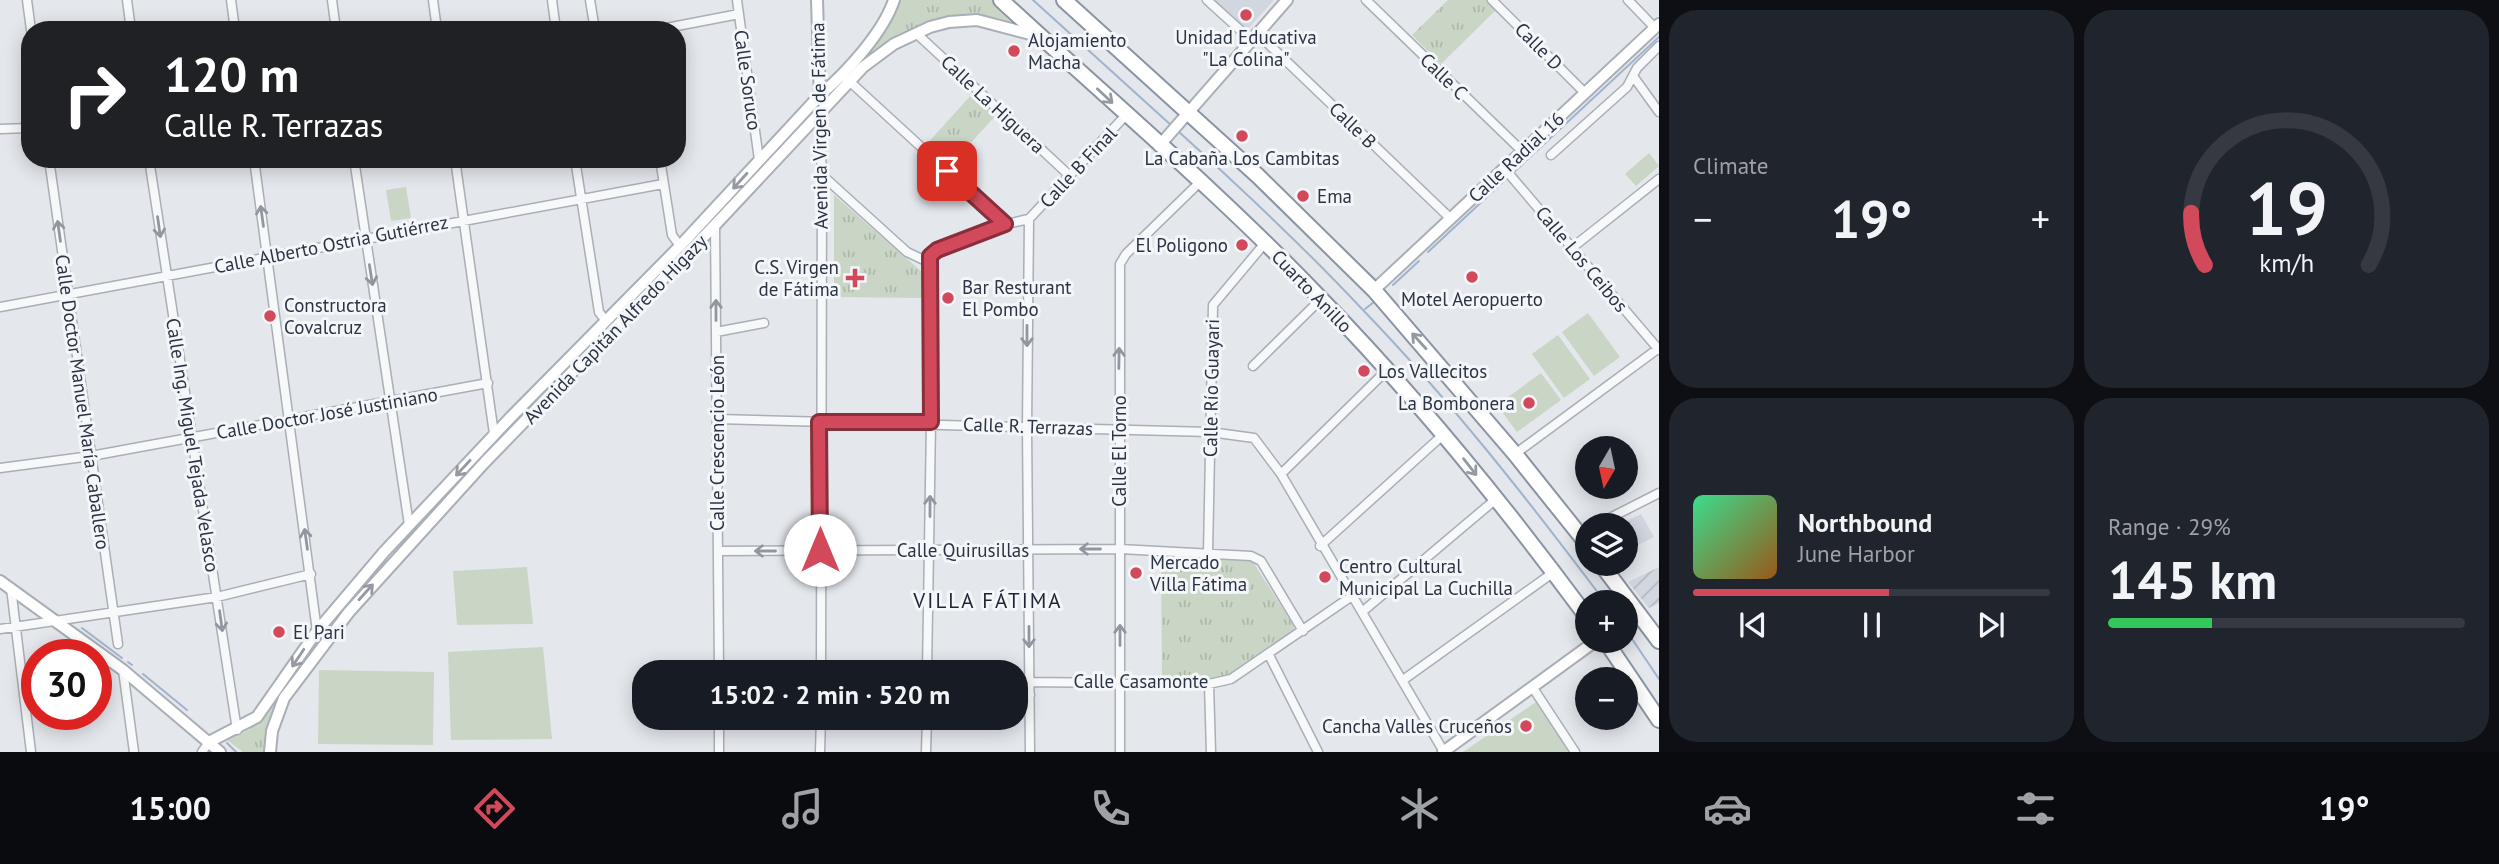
<!DOCTYPE html>
<html lang="en">
<head>
<meta charset="utf-8">
<style>
	:root { --surface:#171b24; --page:#20242c; --text:#f1f3f6; --muted:#9ea1a6; --line:#363941; --accent:#d1495b }
	body { margin:0; font-family:"PT Sans",sans-serif; background:var(--page); color:var(--text); height:100vh; display:flex; flex-direction:column; font-size:26px; white-space:nowrap }
	* { box-sizing:border-box; margin:0 }
	p { font-size:23px; color:var(--muted) }
	.icon { flex:none; width:38px; height:38px; fill:none; stroke:currentColor; stroke-width:2; stroke-linecap:round; stroke-linejoin:round }
	.map { position:relative; flex:1; overflow:hidden }
	.details { display:flex; flex-direction:column; gap:10px; padding:10px; background:#0d0f14; width:840px }
	.details>* { flex:none }
	.hud { position:absolute; left:21px; top:21px; width:665px; height:147px; border-radius:28px; box-shadow:0 4px 18px #0003; background:#202124; color:#fff; overflow:hidden }
	.needle { width:46px; rotate:189deg }
	.fabs { position:absolute; left:1575px; top:436px; display:grid; gap:14px }
	.fabs a { display:grid; place-items:center; width:63px; height:63px; border-radius:50%; background:var(--surface); box-shadow:0 4px 18px #0003; font-size:35px }
	.speed { position:absolute; left:21px; top:639px; display:flex; gap:14px; font-size:35px; font-weight:700; text-align:center }
	.speed>* { display:grid; place-content:center; width:91px; height:91px; border-radius:50%; background:var(--surface); box-shadow:0 4px 18px #0003; line-height:1 }
	.speed .limit { border:10px solid #d22; background:#fff; color:#111 }
	.pin { position:absolute; display:grid; place-items:center; width:60px; height:60px; color:#fff; margin:-30px; border-radius:14px; box-shadow:0 4px 10px #0006 }
	.me { position:absolute; width:77px; margin:-38px; rotate:0deg; stroke-linejoin:round; filter:drop-shadow(0 0 5px #0008) }
	.turn { display:flex; align-items:center; gap:24px; height:147px; padding:0 28px; font-size:32px }
	.turn .icon { width:91px; height:91px; stroke-width:2.5 }
	.turn b { display:block; font-size:49px; line-height:60px }
	.big { font-size:52px; font-weight:800; line-height:1.1 }
	.details .card { flex:1; display:flex; flex-direction:column; justify-content:center; gap:10px; min-width:0; padding:0 24px; border-radius:28px; background:var(--page) }
	.details .dial { align-items:center; gap:0 }
	.dial svg { height:182px; overflow:visible; fill:none; stroke:var(--line); stroke-width:7; stroke-linecap:round; text-anchor:middle }
	.dial text { fill:var(--text); stroke:none }
	.song { display:flex; align-items:center; gap:21px }
	.cover { width:84px; height:84px; border-radius:10px; background:linear-gradient(135deg,hsl(150 70% 55%),hsl(30 70% 35%)) }
	.played { height:7px; border-radius:4px; background:linear-gradient(90deg,var(--accent) 55%,var(--line) 55%) }
	.keys { display:flex; justify-content:space-around; direction:ltr }
	.heat { display:flex; justify-content:space-between; align-items:center; font-size:38px; direction:ltr }
	.charge { height:10px; border-radius:5px; background:linear-gradient(90deg,#34c759 29%,var(--line) 0) }
	.details .tiles { flex:1; display:grid; gap:10px; grid-template-columns:repeat(2,1fr) }
	.trip { position:absolute; left:632px; top:660px; width:396px; height:70px; border-radius:28px; background:var(--surface); box-shadow:0 4px 18px #0003; font-weight:800; line-height:70px; text-align:center }
	.tabs { display:flex; height:112px; justify-content:space-around; align-items:center; background:#090b0e; color:var(--muted) }
	.tabs .icon { width:49px; height:49px }
	.tabs .on { color:var(--accent) }
	.tabs b { font-size:32px; color:var(--text) }
	main { display:flex; flex:1; min-height:0 }
	.map>svg:first-child { display:block }
	.built { fill:#d2d6de }
	.industrial { fill:url(#industrial-furrows) }
	.grass { fill:#c9d6c5 }
	.park { fill:url(#park-tufts) }
	.lines { fill:none; stroke-linecap:round; stroke-linejoin:round }
	.stream { stroke:#9fb4cc; stroke-width:2 }
	.street-casing { stroke:#a9aeb7; stroke-width:11 }
	.secondary-casing { stroke:#a9aeb7; stroke-width:14 }
	.highway-casing { stroke:#8b94a3; stroke-width:18 }
	.street { stroke:#f7f8fa; stroke-width:8 }
	.secondary { stroke:#fff; stroke-width:10 }
	.highway { stroke:#fff; stroke-width:14 }
	.oneway { stroke:#959aa2 }
	.oneway2 { stroke:#9196a0 }
	.route-casing { stroke:#882f3b; stroke-width:18 }
	.route { stroke:#d1495b; stroke-width:12 }
	.poi-dot { fill:#d1495b; stroke:#f4f6f9; stroke-width:2.5 }
	.labels { text-anchor:middle; dominant-baseline:central; stroke-width:6; stroke-linejoin:round; paint-order:stroke }
	.poi-label { font-size:19px; fill:#2b3445; stroke:#f4f6f9; text-anchor:start }
	.street-label { font-size:19px; fill:#2b3445; stroke:#f4f6f9 }
	.neighbourhood-label { font-size:21px; letter-spacing:2px; fill:#1d2536; stroke:#f4f6f9 }
</style>
</head>
<body>
<main>
<div class="map">
<svg width="1659" height="752" viewBox="0 0 1659 752">
	<defs>
		<pattern id="industrial-furrows" width="10" height="10" patternUnits="userSpaceOnUse" patternTransform="scale(1.75)"><rect width="10" height="10" fill="#d2d6de"/><path d="M-1 1l2-2M0 10L10 0M9 11l2-2" fill="none" stroke="#b4b8c0"/></pattern>
		<pattern id="park-tufts" width="24" height="20" patternUnits="userSpaceOnUse" patternTransform="scale(1.75)"><rect width="24" height="20" fill="#c9d6c5"/><path d="M3 7l-1-3M5 7V3M7 7l1-3M15 17l-1-3M17 17v-4M19 17l1-3" fill="none" stroke="#adb8ab"/></pattern>
	</defs>
	<rect width="100%" height="100%" fill="#e4e7ec"/>
	<!-- built -->
	<path class="built" d="M1214,0H1274L1247,30Z
		M1641,514L1654,537L1626,551V525H1619Z"/>
	<!-- industrial -->
	<path class="industrial" d="M1659,567V603L1649,608L1628,582Z"/>
	<!-- grass -->
	<path class="grass" d="M1649,153L1659,166L1636,186L1625,174Z
		M406,187L411,218L391,221L386,190Z
		M1588,313L1620,357L1594,376L1562,332Z
		M1558,335L1590,379L1564,398L1532,354Z
		M1541,373L1561,400L1517,432L1497,405Z
		M527,567L533,624L457,625L453,571Z
		M543,647L552,739L451,740L448,652Z
		M319,670L434,672L433,745L318,744Z
		M1536,702L1569,750L1567,752H1463Z"/>
	<!-- park -->
	<path class="park" d="M900,0H992L1016,23C943,0 906,31 851,72L888,26Z
		M1448,0H1487L1497,9L1441,64L1412,35Z
		M973,93L997,114L948,168L925,146Z
		M834,195L922,272L923,298L834,297Z
		M1161,555L1251,559L1294,626L1293,633L1232,675L1202,680L1162,678Z
		M275,704L277,706L267,752H243L227,740L249,730Z"/>
	<g class="lines">
		<!-- stream -->
		<path class="stream" d="M1033,0L1172,126
			M1179,132C1242,189 1304,247 1362,309C1450,400 1529,501 1605,602
			M1514,172L1659,37
			M1428,252L1507,178
			M1393,285L1419,261
			M1365,309L1374,302
			M82,628L122,658
			M1626,630L1659,679
			M128,662L132,665
			M143,674L187,710
			M227,743L236,752"/>
		<defs>
			<path id="street" d="M27,0L31,30
				M127,0L131,30
				M231,0L235,30
				M332,0L336,30
				M433,0L437,30
				M552,0L556,30
				M590,0L595,30
				M737,0L759,160
				M1207,0L1250,39
				M1366,0L1522,151
				M1492,0L1585,93
				M1628,0L1655,28
				M656,30L739,14
				M1256,32L1450,218
				M916,33L1070,176
				M1633,76L1659,112
				M847,79L1005,224
				M819,114L822,175L821,672
				M0,129L30,128
				M1551,155L1627,87L1637,68L1659,46
				M49,159L118,644
				M149,159L237,730
				M254,159L317,631
				M354,159L409,525
				M455,159L494,434
				M575,159L599,312L606,321
				M660,159L672,235L680,246
				M1504,168L1659,350
				M822,175L907,252L928,262
				M1029,219L1027,428L1030,752
				M1029,219L1126,115
				M715,224L719,672
				M1573,247L1659,179
				M0,307L663,184
				M716,332L764,323
				M1253,366L1321,299
				M717,419L1210,432L1254,438L1281,474L1444,752
				M1515,454L1659,348
				M0,468L91,456L488,383
				M1281,474L1387,370
				M1596,525L1659,493
				M1320,546L1444,434
				M718,551L1120,549L1251,556L1261,561L1303,631
				M1208,553L1213,305L1265,243
				M11,588L31,752
				M1362,612L1496,499
				M0,629L217,597L311,574
				M1269,655L1318,752
				M123,670L134,752
				M927,672L931,422L928,262C934,243 1009,223 1029,219
				M1403,680L1554,572
				M1029,682L1209,684L1231,679L1352,596
				M1209,684L1211,752
				M1533,688L1575,752
				M1015,695H1030
				M719,718V752
				M202,752L209,742
				M820,752L821,718
				M926,752L927,718
				M1120,752V264L1126,254L1200,182"/>
			<path id="secondary" d="M817,0L820,98
				M1159,146L1287,0
				M1374,290L1659,24
				M0,581L123,670L220,752
				M209,742L257,717L317,631L384,552L511,417L680,246L820,95C846,73 883,33 894,0
				M270,752L272,731L284,698L349,612L484,463L715,225L863,67L894,44L930,27L949,22L977,20L1038,36
				M1443,752L1597,640"/>
			<path id="highway" d="M1001,0C1108,99 1221,194 1322,300C1418,399 1505,506 1587,617
				M1064,0L1258,176L1374,290L1515,454L1587,544
				M1601,564L1659,641
				M1605,640L1659,720"/>
		</defs>
		<!-- street casing -->
		<use href="#street" class="street-casing"/>
		<!-- secondary casing -->
		<use href="#secondary" class="secondary-casing"/>
		<!-- highway casing -->
		<use href="#highway" class="highway-casing"/>
		<!-- street -->
		<use href="#street" class="street"/>
		<!-- secondary -->
		<use href="#secondary" class="secondary"/>
		<!-- highway -->
		<use href="#highway" class="highway"/>
	</g>
	<!-- one-way arrows -->
	<defs><path id="oneway-shaft" d="M-6 0H5M1.5-3L5.5 0L1.5 3" fill="none" stroke-width="1.6" stroke-linecap="round" stroke-linejoin="round" transform="scale(1.75)"/></defs>
	<g class="oneway">
		<use href="#oneway-shaft" transform="translate(1105 96) rotate(43)"/>
		<use href="#oneway-shaft" transform="translate(740 181) rotate(132)"/>
		<use href="#oneway-shaft" transform="translate(1419 341) rotate(-132)"/>
		<use href="#oneway-shaft" transform="translate(1470 467) rotate(52)"/>
		<use href="#oneway-shaft" transform="translate(463 468) rotate(133)"/>
		<use href="#oneway-shaft" transform="translate(366 592) rotate(-48)"/>
		<use href="#oneway-shaft" transform="translate(298 658) rotate(124)"/>
	</g>
	<g class="oneway2">
		<use href="#oneway-shaft" transform="translate(262 216) rotate(-98)"/>
		<use href="#oneway-shaft" transform="translate(159 227) rotate(82)"/>
		<use href="#oneway-shaft" transform="translate(59 231) rotate(-98)"/>
		<use href="#oneway-shaft" transform="translate(371 275) rotate(81)"/>
		<use href="#oneway-shaft" transform="translate(716 310) rotate(-90)"/>
		<use href="#oneway-shaft" transform="translate(1027 336) rotate(90)"/>
		<use href="#oneway-shaft" transform="translate(1119 358) rotate(-89)"/>
		<use href="#oneway-shaft" transform="translate(930 506) rotate(-90)"/>
		<use href="#oneway-shaft" transform="translate(306 539) rotate(-98)"/>
		<use href="#oneway-shaft" transform="translate(1090 549) rotate(180)"/>
		<use href="#oneway-shaft" transform="translate(765 551) rotate(180)"/>
		<use href="#oneway-shaft" transform="translate(221 621) rotate(82)"/>
		<use href="#oneway-shaft" transform="translate(1120 635) rotate(-90)"/>
		<use href="#oneway-shaft" transform="translate(1029 637) rotate(90)"/>
	</g>
	<g class="lines">
		<defs>
			<path id="route" d="M820,550L819,422H931L930,256L937,250L1005,224L947,171"/>
		</defs>
		<!-- route casing -->
		<use href="#route" class="route-casing"/>
		<!-- route -->
		<use href="#route" class="route"/>
	</g>
	<!-- markers -->
	<g class="poi-dot">
		<circle cx="1246" cy="15" r="7"/>
		<circle cx="1014" cy="51" r="7"/>
		<circle cx="1242" cy="136" r="7"/>
		<circle cx="1303" cy="196" r="7"/>
		<circle cx="1242" cy="245" r="7"/>
		<circle cx="1472" cy="277" r="7"/>
		<path d="M851.5 267.5h7v7h7v7h-7v7h-7v-7h-7v-7h7z"/>
		<circle cx="948" cy="298" r="7"/>
		<circle cx="270" cy="316" r="7"/>
		<circle cx="1364" cy="371" r="7"/>
		<circle cx="1529" cy="403" r="7"/>
		<circle cx="1136" cy="573" r="7"/>
		<circle cx="1325" cy="577" r="7"/>
		<circle cx="279" cy="632" r="7"/>
		<circle cx="1526" cy="726" r="7"/>
	</g>
	<g class="labels">
		<!-- poi labels -->
		<g class="poi-label">
			<text x="1246" y="37" text-anchor="middle">Unidad Educativa<tspan x="1246" dy="22">"La Colina"</tspan></text>
			<text x="1028" y="40">Alojamiento<tspan x="1028" dy="22">Macha</tspan></text>
			<text x="1242" y="158" text-anchor="middle">La Cabaña Los Cambitas</text>
			<text x="1317" y="196">Ema</text>
			<text x="1228" y="245" text-anchor="end">El Poligono</text>
			<text x="839" y="267" text-anchor="end">C.S. Virgen<tspan x="839" dy="22">de Fátima</tspan></text>
			<text x="962" y="287">Bar Resturant<tspan x="962" dy="22">El Pombo</tspan></text>
			<text x="1472" y="299" text-anchor="middle">Motel Aeropuerto</text>
			<text x="284" y="305">Constructora<tspan x="284" dy="22">Covalcruz</tspan></text>
			<text x="1378" y="371">Los Vallecitos</text>
			<text x="1515" y="403" text-anchor="end">La Bombonera</text>
			<text x="1150" y="562">Mercado<tspan x="1150" dy="22">Villa Fátima</tspan></text>
			<text x="1339" y="566">Centro Cultural<tspan x="1339" dy="22">Municipal La Cuchilla</tspan></text>
			<text x="293" y="632">El Pari</text>
			<text x="1512" y="726" text-anchor="end">Cancha Valles Cruceños</text>
		</g>
		<!-- street labels -->
		<g class="street-label">
			<text transform="translate(1539 46) rotate(45)">Calle D</text>
			<text transform="translate(1444 76) rotate(44)">Calle C</text>
			<text transform="translate(748 80) rotate(82)">Calle Soruco</text>
			<text transform="translate(993 104) rotate(43)">Calle La Higuera</text>
			<text transform="translate(1353 125) rotate(44)">Calle B</text>
			<text transform="translate(819 126) rotate(-91)">Avenida Virgen de Fátima</text>
			<text transform="translate(1516 157) rotate(-43)">Calle Radial 16</text>
			<text transform="translate(1078 167) rotate(-47)">Calle B Final</text>
			<text transform="translate(331 244) rotate(-11)">Calle Alberto Ostria Gutiérrez</text>
			<text transform="translate(1582 259) rotate(50)">Calle Los Ceibos</text>
			<text transform="translate(1312 291) rotate(46)">Cuarto Anillo</text>
			<text transform="translate(615 329) rotate(-46)">Avenida Capitán Alfredo Higazy</text>
			<text transform="translate(1211 388) rotate(-89)">Calle Río Guayari</text>
			<text transform="translate(83 402) rotate(82)">Calle Doctor Manuel María Caballero</text>
			<text transform="translate(327 413) rotate(-10)">Calle Doctor José Justiniano</text>
			<text transform="translate(1028 426) rotate(2)">Calle R. Terrazas</text>
			<text transform="translate(717 443) rotate(-90)">Calle Crescencio León</text>
			<text transform="translate(193 445) rotate(81)">Calle Ing. Miguel Tejada Velasco</text>
			<text transform="translate(1119 451) rotate(-90)">Calle El Torno</text>
			<text x="963" y="550">Calle Quirusillas</text>
			<text x="1141" y="681">Calle Casamonte</text>
		</g>
		<!-- neighbourhood labels -->
		<g class="neighbourhood-label">
			<text x="988" y="600">VILLA FÁTIMA</text>
		</g>
	</g>
</svg>
<div class="fabs">
<a><svg class="needle" viewBox="-14 -14 28 28"><path d="M0-13l5 13h-10z" fill="#e53935"/><path d="M0 13l5-13h-10z" fill="#9ea1a6"/></svg></a>
<a><svg class="icon" aria-label="layers" viewBox="0 0 24 24"><path d="M12 4l9 5-9 5-9-5zM3 14l9 5 9-5"/></svg></a>
<a>+</a>
<a>−</a>
</div>
<div class="speed"><div class="limit">30</div></div>
<div class="pin" style="left:947px;top:171px;background:#d93025"><svg class="icon" aria-label="arrive" viewBox="0 0 24 24"><path d="M6 21V4h12l-3 4 3 4H6"/></svg></div>
<svg class="me" style="left:820px;top:550px" viewBox="-20 -20 40 40"><circle r="19" fill="#fff"/><path d="M0-13L10 11 0 6-10 11z" fill="#d1495b"/></svg>
<div class="trip">15:02 · 2 min · 520 m</div>
<div class="hud">
<div class="turn"><svg class="icon" aria-label="right" viewBox="0 0 24 24"><path d="M7 20v-9h11M14 6l5 5-5 5"/></svg><div><b>120 m</b>Calle R. Terrazas</div></div>
</div>
</div>
<section class="details">
<div class="tiles">
<div class="card"><p>Climate</p>
<div class="heat"><a>−</a><b class="big">19°</b><a>+</a></div>
</div>
<div class="card dial"><svg viewBox="0 0 100 80">
<path d="M14 69A42 42 0 1 1 86 69"/>
<path d="M14 69A42 42 0 0 1 8 46" stroke="#d1495b"/>
<text x="50" y="56" font-size="32" font-weight="700">19</text>
<text x="50" y="72" font-size="11">km/h</text>
</svg></div>
<div class="card">
<div class="song"><i class="cover"></i><div><b>Northbound</b><p>June Harbor</p></div></div>
<div class="played"></div>
<div class="keys"><svg class="icon" aria-label="previous" viewBox="0 0 24 24"><path d="M18 5L8 12l10 7zM5 5v14"/></svg><svg class="icon" aria-label="pause" viewBox="0 0 24 24"><path d="M8 5v14M16 5v14"/></svg><svg class="icon" aria-label="next" viewBox="0 0 24 24"><path d="M6 5l10 7-10 7zM19 5v14"/></svg></div>
</div>
<div class="card"><p>Range · 29%</p><b class="big">145 km</b><div class="charge"></div></div>
</div>
</section>
</main>
<nav class="tabs">
<b>15:00</b>
<svg class="icon on" aria-label="directions" viewBox="0 0 24 24"><path d="M12 3l9 9-9 9-9-9zM9 14v-3h6M13 9l2 2-2 2"/></svg>
<svg class="icon" aria-label="music" viewBox="0 0 24 24"><path d="M9 18V5l10-2v13"/><circle cx="6" cy="18" r="3"/><circle cx="16" cy="16" r="3"/></svg>
<svg class="icon" aria-label="phone" viewBox="0 0 24 24"><path d="M5 4h4l2 5-3 2q2 4 5 5l2-3 5 2v4C11 20 4 13 5 4z"/></svg>
<svg class="icon" aria-label="climate" viewBox="0 0 24 24"><path d="M12 3v18M4 7l16 10M4 17L20 7"/></svg>
<svg class="icon" aria-label="car" viewBox="0 0 24 24"><path d="M5 17H2v-5l4-1 3-4h7l3 4 3 1v5h-3M9 17h6M6 11h13"/><circle cx="7" cy="17" r="2"/><circle cx="17" cy="17" r="2"/></svg>
<svg class="icon" aria-label="filters" viewBox="0 0 24 24"><path d="M4 7h16M4 17h16"/><circle cx="9" cy="7" r="2"/><circle cx="15" cy="17" r="2"/></svg>
<b>19°</b>
</nav>
</body>
</html>
